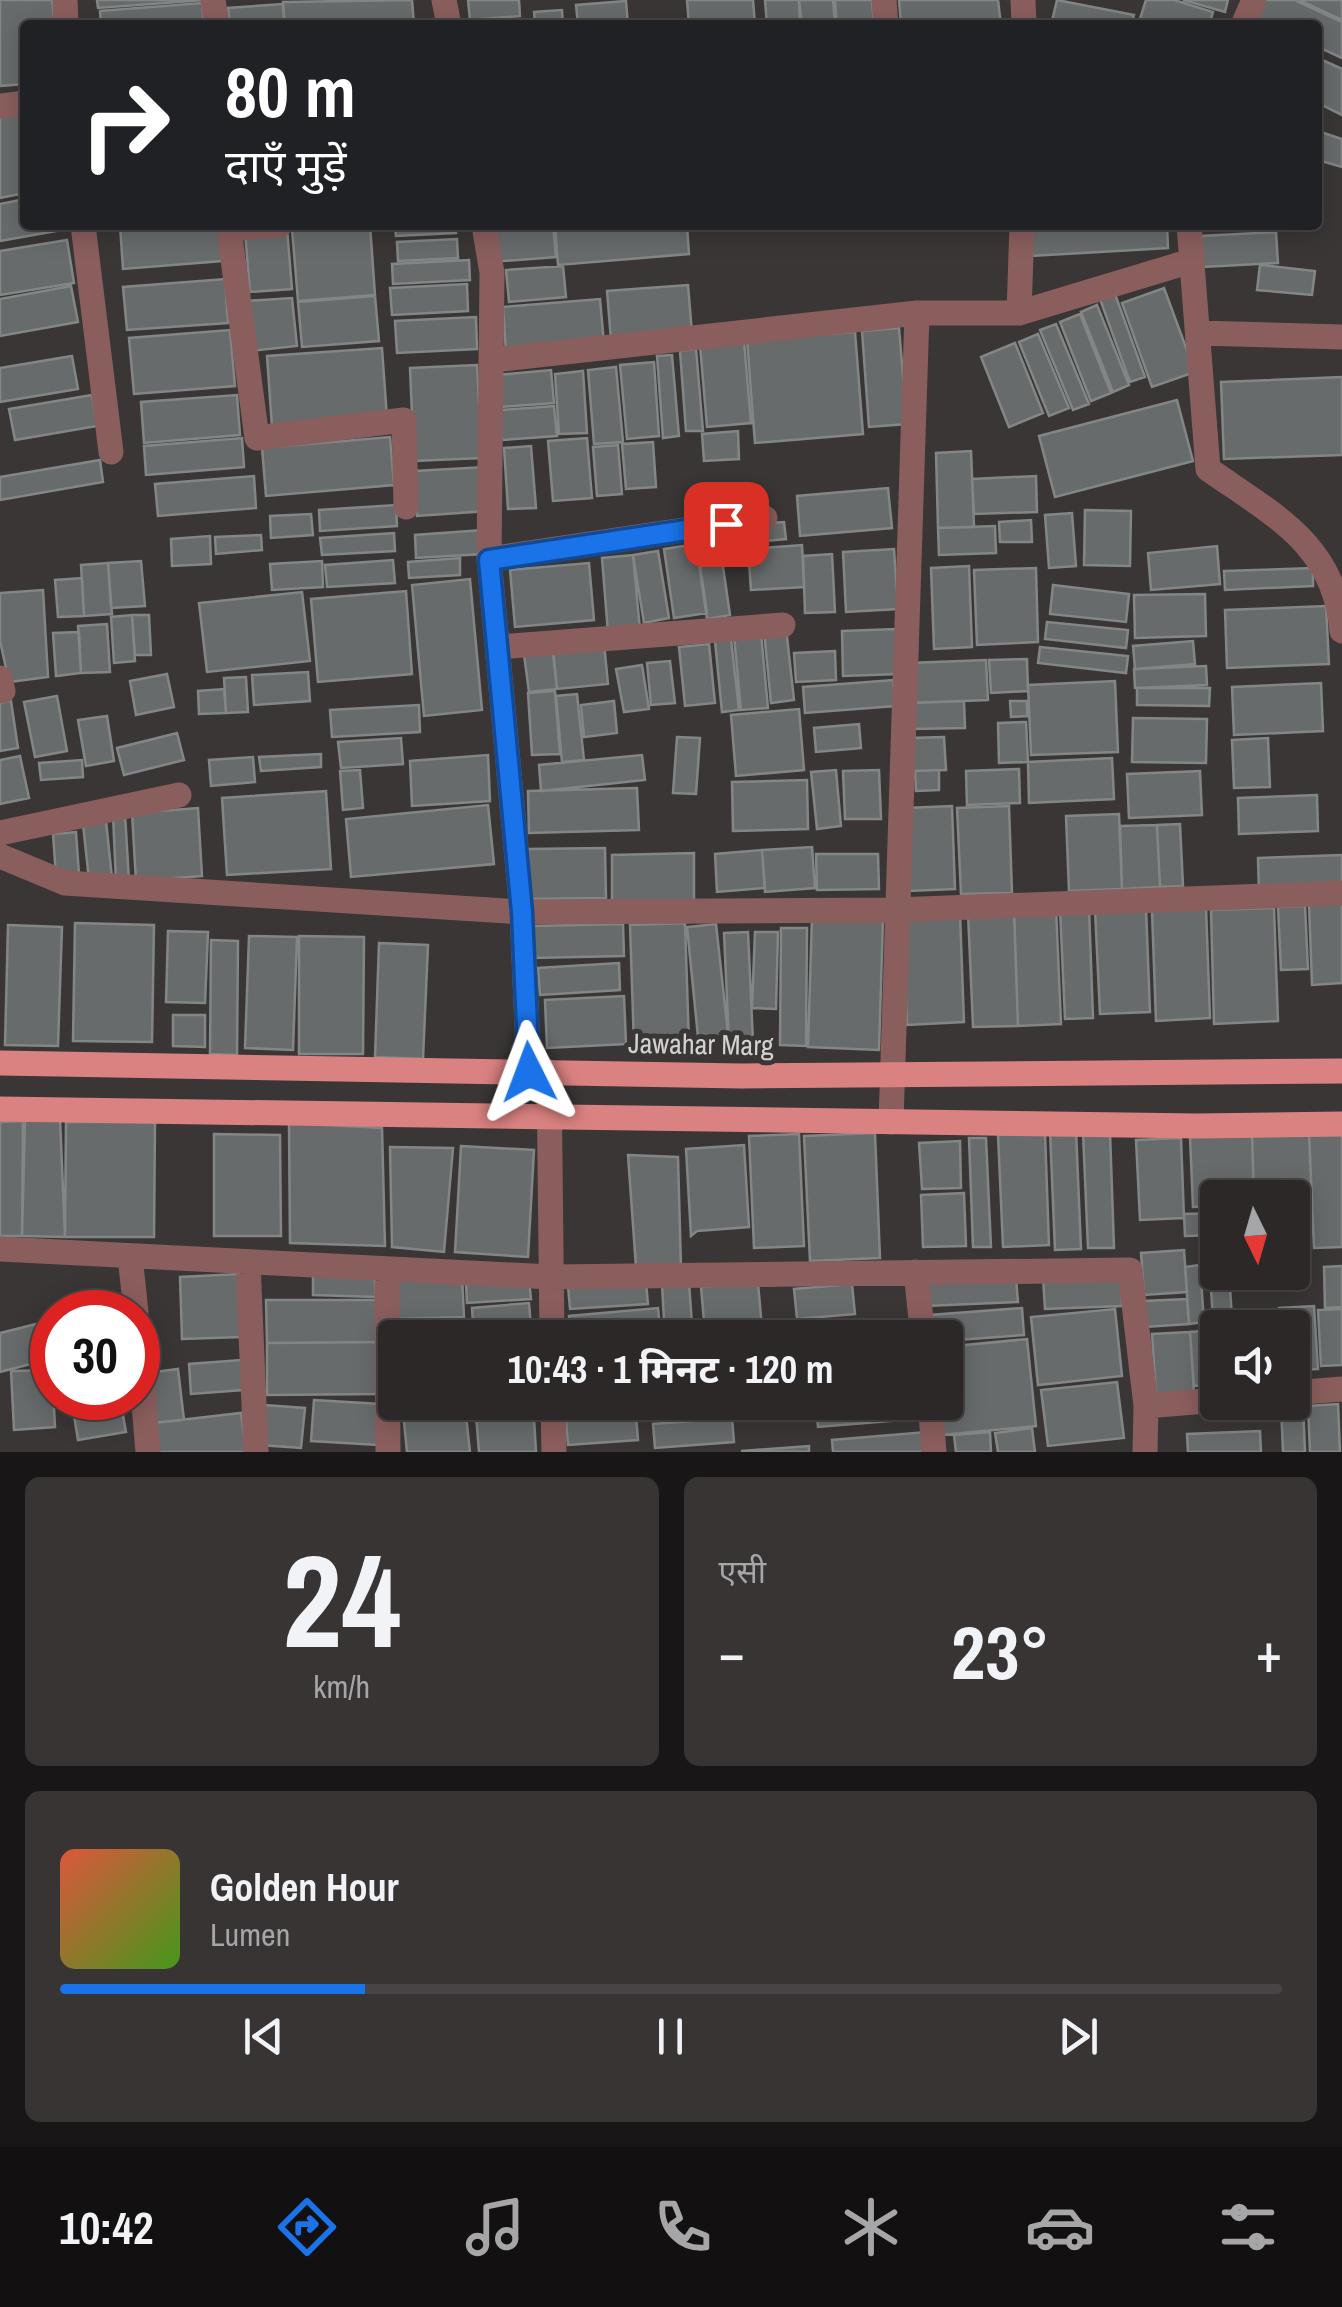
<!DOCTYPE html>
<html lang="hi">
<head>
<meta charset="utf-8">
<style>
	:root { --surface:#2c2828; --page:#383434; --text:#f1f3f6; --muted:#a6a6a8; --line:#484445; --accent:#1a73e8 }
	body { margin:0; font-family:"Archivo Narrow","Noto Sans Devanagari",sans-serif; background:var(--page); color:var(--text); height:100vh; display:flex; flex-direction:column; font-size:38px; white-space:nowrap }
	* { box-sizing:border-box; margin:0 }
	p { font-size:32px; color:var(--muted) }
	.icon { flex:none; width:55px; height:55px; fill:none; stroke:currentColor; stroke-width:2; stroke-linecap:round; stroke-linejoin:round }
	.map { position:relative; height:1452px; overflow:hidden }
	.sheet { display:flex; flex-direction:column; gap:25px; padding:25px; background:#181616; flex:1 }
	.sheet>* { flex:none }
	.top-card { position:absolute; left:20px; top:20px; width:1302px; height:210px; border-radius:10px; box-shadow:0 5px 25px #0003,0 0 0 2px var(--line); background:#202124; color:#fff; overflow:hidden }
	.needle { width:65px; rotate:175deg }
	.controls { position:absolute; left:1200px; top:1180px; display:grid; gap:20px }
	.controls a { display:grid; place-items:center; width:110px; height:110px; border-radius:10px; background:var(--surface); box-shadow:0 5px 25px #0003,0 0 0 2px var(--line); font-size:50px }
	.speed { position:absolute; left:30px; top:1290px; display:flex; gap:20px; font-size:50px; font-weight:700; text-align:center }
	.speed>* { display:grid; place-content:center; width:130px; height:130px; border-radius:50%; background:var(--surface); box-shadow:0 5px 25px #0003,0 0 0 2px var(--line); line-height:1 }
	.speed .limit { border:15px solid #d22; background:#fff; color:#111 }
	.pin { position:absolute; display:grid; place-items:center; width:85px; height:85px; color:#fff; margin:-42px; border-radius:20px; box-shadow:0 5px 15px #0006 }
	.me { position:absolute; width:110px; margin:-55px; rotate:357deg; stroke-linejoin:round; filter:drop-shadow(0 0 8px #0008) }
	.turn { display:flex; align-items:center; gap:35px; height:210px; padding:0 40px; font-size:45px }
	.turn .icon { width:130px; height:130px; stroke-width:2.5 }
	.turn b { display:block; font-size:70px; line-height:85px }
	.big { font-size:75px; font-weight:700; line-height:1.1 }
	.sheet .card { flex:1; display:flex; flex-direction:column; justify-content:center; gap:15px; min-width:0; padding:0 35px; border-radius:15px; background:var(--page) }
	.sheet .dial { align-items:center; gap:0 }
	.dial b { font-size:130px; line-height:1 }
	.song { display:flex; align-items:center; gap:30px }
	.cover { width:120px; height:120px; border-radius:15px; background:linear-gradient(135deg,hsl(10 70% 55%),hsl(100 70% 35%)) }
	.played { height:10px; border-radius:5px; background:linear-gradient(90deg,var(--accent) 25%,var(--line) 25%) }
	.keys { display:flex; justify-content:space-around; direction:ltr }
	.heat { display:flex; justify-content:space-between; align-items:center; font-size:55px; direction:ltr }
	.sheet .tiles { flex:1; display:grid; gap:25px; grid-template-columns:1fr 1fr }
	.card:last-child { grid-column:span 2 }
	.trip { position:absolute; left:378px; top:1320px; width:585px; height:100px; border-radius:10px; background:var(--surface); box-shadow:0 5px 25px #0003,0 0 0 2px var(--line); font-weight:700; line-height:100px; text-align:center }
	.tabs { display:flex; height:160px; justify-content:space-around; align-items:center; background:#121010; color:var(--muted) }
	.tabs .icon { width:70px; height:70px }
	.tabs .current { color:var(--accent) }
	.tabs b { font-size:45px; color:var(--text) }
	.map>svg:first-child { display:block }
	.building { fill:#676b6b; stroke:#828786; stroke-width:2.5 }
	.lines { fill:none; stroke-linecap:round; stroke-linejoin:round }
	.minor { stroke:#8a5e5d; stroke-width:25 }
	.major { stroke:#da8281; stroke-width:25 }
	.route-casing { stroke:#114b97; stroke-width:25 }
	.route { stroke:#1a73e8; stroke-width:18 }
	.labels { text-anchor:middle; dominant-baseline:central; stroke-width:10; stroke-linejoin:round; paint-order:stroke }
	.street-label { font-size:28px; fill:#d4d1d1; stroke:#3a3636 }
</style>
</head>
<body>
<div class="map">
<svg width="1342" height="1452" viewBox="0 0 1342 1452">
	<rect width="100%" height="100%" fill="#3a3636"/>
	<!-- building -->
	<path class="building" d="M0,0H52L55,25H25V84L0,86Z
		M97,0H205L98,8Z
		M412,0L414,25H285L283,2Z
		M468,0H519L520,16L470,20Z
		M687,0H753L755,25H689Z
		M765,0H799L800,25H767Z
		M799,0H833L835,25H802Z
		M835,0H872L874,25H837Z
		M899,0H998L1001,25H901Z
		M1057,0L1134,15L1131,25H1051Z
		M1146,0H1174L1213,12L1209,25H1138Z
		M1183,0H1228L1225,12Z
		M1261,0H1295L1342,22V58L1318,47V25H1272L1253,16Z
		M1299,0H1342V20Z
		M626,1L628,25H578L576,5Z
		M202,3L204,25H101L100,11Z
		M283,4L284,25H230L228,8Z
		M562,10L563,25H535L534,12Z
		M1318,58L1342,69V115L1318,103Z
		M25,106V193L0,198V111Z
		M1318,131L1342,139V167L1318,160Z
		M25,199V225H61L62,230L0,241V204Z
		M120,225H219L222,261L123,269Z
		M370,225L375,295L298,301L292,229Z
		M395,225H456V233L396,236Z
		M488,225H553L556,257L491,262Z
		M555,225H687L689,254L558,265Z
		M1029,225H1167L1168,248L1031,256Z
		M287,228L292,289L250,292L245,232Z
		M1276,232L1278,263L1203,267L1201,236Z
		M457,239L458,258L398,261L397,242Z
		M67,240L74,283L0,295V251Z
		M469,260L470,280L393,284L392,264Z
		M1260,265L1315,271L1312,295L1257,290Z
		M563,266L566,297L509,302L506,270Z
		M225,279L228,323L127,330L123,287Z
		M467,284L468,311L392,315L390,288Z
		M688,285L692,333L611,340L607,291Z
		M71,286L78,322L0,336V299Z
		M1164,288L1195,372L1152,387L1122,303Z
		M1115,294L1145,377L1130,382L1100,299Z
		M375,296L379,341L302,347L298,302Z
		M292,298L297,346L249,351L245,301Z
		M600,299L604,344L506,352L503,307Z
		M1097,305L1129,385L1113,392L1081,312Z
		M1080,314L1111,393L1091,401L1060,322Z
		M476,317L477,349L397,353L395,321Z
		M1056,324L1089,404L1073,410L1040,330Z
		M899,328L907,424L869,427L862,331Z
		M230,330L235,386L134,394L129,338Z
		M855,332L863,434L755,443L747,340Z
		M1038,334L1069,408L1049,416L1019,342Z
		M744,341L751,423L707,427L700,345Z
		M1015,343L1043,413L1009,427L981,357Z
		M382,348L387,418L272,427L267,356Z
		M696,349L703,431H686L680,351Z
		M672,355L679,436L663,438L657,356Z
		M72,356L78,389L0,402V368Z
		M654,362L659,436L627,439L620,365Z
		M477,365L482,458L414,461L410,368Z
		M616,367L623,442L594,444L588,370Z
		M551,370L554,403L501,407L498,375Z
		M583,371L587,433L559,434L555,374Z
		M1342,377V455L1224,459L1221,382Z
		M92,395L97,426L15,440L9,409Z
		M237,395L240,435L144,443L141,402Z
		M1177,400L1193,461L1055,497L1039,436Z
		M554,406L557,436L502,440L500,410Z
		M738,431L739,459L704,461L702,434Z
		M390,437L394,485L266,496L262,448Z
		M242,438L244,467L146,475L144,446Z
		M587,438L592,498L553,501L548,441Z
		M653,442L656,487L626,489L622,444Z
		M618,445L622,494L597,496L593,447Z
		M531,446L536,508L508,509L504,448Z
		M971,451L974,527L938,528L936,453Z
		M100,460L103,482L0,500V477Z
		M485,467L487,511L417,516L415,471Z
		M254,476L256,508L158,516L155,484Z
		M1036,476L1037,512L974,514L972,479Z
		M888,488L892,528L800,536L797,496Z
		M396,505L397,526L320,531L319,510Z
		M1085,510L1131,511L1130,566L1084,565Z
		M1072,513L1076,566L1049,568L1045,515Z
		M311,514L313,535L271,538L270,516Z
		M1031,520L1032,542H1000L999,522Z
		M784,522L786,539L741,543L740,525Z
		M995,526L996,553L939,555L938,528Z
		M482,530L483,554L416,558L415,535Z
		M718,532L730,615L707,619L695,536Z
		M394,533L395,551L322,555L320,538Z
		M261,535L262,550L216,554L215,537Z
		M210,536L211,564L172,566L171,539Z
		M697,544L707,613L674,618L664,549Z
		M802,545L804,587L751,590L748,549Z
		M1217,546L1220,584L1151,590L1148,553Z
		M894,549L898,609L846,612L843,552Z
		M658,551L669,618L644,623L633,555Z
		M832,554L835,612L805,613L803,556Z
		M633,555L640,630L608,633L602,558Z
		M460,558V575L409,578L408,562Z
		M393,560L395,583L327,587L325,565Z
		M141,561L145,606L111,608L108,563Z
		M322,561L323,587L272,590L270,564Z
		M108,563L112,614L84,616L81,565Z
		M589,563L594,620L515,627L510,570Z
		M969,566L972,647L934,649L931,568Z
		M1036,568L1038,642L977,645L974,570Z
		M1313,568V586L1225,590L1224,571Z
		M82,578L84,616L58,617L55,580Z
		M470,579L482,710L424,716L412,585Z
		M1053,585L1129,594L1126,622L1050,614Z
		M43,590L48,677L9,682L0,641V593Z
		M406,591L412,674L318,682L311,599Z
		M302,592L310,661L207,672L199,603Z
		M1205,594L1206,636L1135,638L1134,595Z
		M1326,606L1329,664L1227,668L1225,610Z
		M132,615L135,661L114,663L111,617Z
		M132,615H149L151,655H135Z
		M1047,622L1128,630L1126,648L1045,639Z
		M107,624L110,672L81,673L78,626Z
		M786,628L794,700L771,703L764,631Z
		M897,629L899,674L843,676L842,631Z
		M79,632L81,673L56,676L53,633Z
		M761,633L768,708L741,710L734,636Z
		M731,639L739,710L722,712L715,641Z
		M1193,641L1195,664L1135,669L1133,646Z
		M604,643L608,684L557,689L553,648Z
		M552,644L557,689L529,692L523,647Z
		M709,644L715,703L685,706L679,647Z
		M1040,647L1128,656L1126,673L1038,663Z
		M835,651L836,680L796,682L794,653Z
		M1027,659L1028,691L991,693L989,660Z
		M986,660L988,700L911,703L909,663Z
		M670,661L675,703L651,705L647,663Z
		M642,665L649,709L624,712L616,669Z
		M1206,666L1207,685L1135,688L1134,669Z
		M308,672L310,701L254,705L252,675Z
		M167,674L174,707L136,715L130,681Z
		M246,677L248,712L226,713L224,678Z
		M893,680L895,706L805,713L803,687Z
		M1115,681L1118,752L1031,755L1028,685Z
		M1321,683L1323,731L1234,735L1232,687Z
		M1137,688H1210L1209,706L1137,705Z
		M224,689L226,713L199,714L198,691Z
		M555,691L560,754L532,755L528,693Z
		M577,694L584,760L562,762L556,696Z
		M57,696L67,751L35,757L24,702Z
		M11,701L18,748L0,751V703Z
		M614,701L617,733L584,737L581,705Z
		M964,701L965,728L912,729L911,703Z
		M1010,701H1027V716L1011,717Z
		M419,705L420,732L332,737L330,710Z
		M799,709L804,770L736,776L731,715Z
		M107,716L114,761L86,766L78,720Z
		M1133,718L1207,719L1206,763L1132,762Z
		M1026,722L1028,762L999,763L998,723Z
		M859,724L861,748L816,752L814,728Z
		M177,733L184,760L124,775L117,748Z
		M677,737L700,738L696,794L673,793Z
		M944,737L946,770L910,771L908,738Z
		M401,738L403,764L341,768L338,742Z
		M1268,738L1270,787L1234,788L1232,740Z
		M321,754V767L261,771L259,757Z
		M488,755L490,801L412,806L410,761Z
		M642,755L645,780L541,791L539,765Z
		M20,756L29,798L0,804V760Z
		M253,757L255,782L211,786L209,760Z
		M1112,758L1114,799L1029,803L1028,762Z
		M82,760L83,777L41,780L39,763Z
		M1019,769L1020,803L967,805L966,771Z
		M360,770L363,808L343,810L340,771Z
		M836,770L841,826L817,829L811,772Z
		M879,770L881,819H845L843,771Z
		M939,770V790L916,791L915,771Z
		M1200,771L1202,815L1129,818L1127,774Z
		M807,780L808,829L733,831L732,782Z
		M637,788L639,830L529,833L528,791Z
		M326,791L331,869L227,875L222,798Z
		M1317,795L1318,831L1239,834L1238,798Z
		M488,805L494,864L351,877L346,819Z
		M952,806L955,889L908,891L905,808Z
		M1009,806L1012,893L961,894L957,808Z
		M198,808L202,876L136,881L132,813Z
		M125,814L129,881L116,882L113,815Z
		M1119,814L1122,889L1069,891L1066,816Z
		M106,821L112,878L89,880L83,824Z
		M1180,824L1183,886L1160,887L1157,825Z
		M1157,825L1160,887L1122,889L1120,826Z
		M76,832L79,874L56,876L53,834Z
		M812,847L815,888L765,892L762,850Z
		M605,848L606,898L529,899L528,849Z
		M762,850L765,888L717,892L715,854Z
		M694,853V907H612V855Z
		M816,854H878L879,889L817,890Z
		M1342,855V889L1259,892L1258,858Z
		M1342,902V983L1312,985L1309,904Z
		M1305,906L1308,969L1281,970L1278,907Z
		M1056,907L1061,1024L1018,1026L1014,908Z
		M1089,908L1093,1018L1065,1019L1060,909Z
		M1146,908L1150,1012L1100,1014L1095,910Z
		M1206,908L1210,1018L1156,1021L1152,911Z
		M1274,908L1278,1021L1214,1024L1211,910Z
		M1014,911L1018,1026L973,1027L968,913Z
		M960,914L964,1022L907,1025L903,916Z
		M812,917L883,919L879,1050L808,1047Z
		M75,923L154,925L152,1042L73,1041Z
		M685,923L689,1044L634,1046L630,925Z
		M623,924L624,956L532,958V926Z
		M716,924L729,1043L699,1047L687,927Z
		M8,925L62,927L58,1046L5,1045Z
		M781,928H807L806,1046L780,1045Z
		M168,931L208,932L205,1003L166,1002Z
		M748,932L753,1042L729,1043L724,933Z
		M755,932H778L776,1009L752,1008Z
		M249,936L297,937L293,1050L245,1048Z
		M299,936L364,937L363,1054H299Z
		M211,940L238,941L237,1055L210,1054Z
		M379,943L428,945L423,1059L375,1057Z
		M619,963L620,990L540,995L538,968Z
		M624,996L626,1044L547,1048L545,1000Z
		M173,1015H205V1047L173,1046Z
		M60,1118L65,1237L22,1236L25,1119Z
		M23,1121L22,1236H0V1122Z
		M66,1122H155L154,1237H65Z
		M289,1123L382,1128L385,1246L290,1243Z
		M1342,1129V1247L1314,1248L1309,1132Z
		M1076,1130L1081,1249L1055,1250L1050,1131Z
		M1110,1132L1114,1248H1088L1083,1133Z
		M1309,1132L1312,1205L1292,1206V1198H1254L1252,1134Z
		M875,1133L880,1258L810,1261L804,1136Z
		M1045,1133L1049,1245L1003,1247L998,1135Z
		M214,1134L280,1135L281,1236H214Z
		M799,1134L804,1246L754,1248L749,1136Z
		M1252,1134L1254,1198H1218V1206L1193,1207L1190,1137Z
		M969,1138H986L991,1247H973Z
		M1181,1138L1184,1218L1140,1220L1136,1140Z
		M960,1141L961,1188L922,1189L919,1143Z
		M744,1145L749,1227L697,1231L691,1236L686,1149Z
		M461,1146L534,1150L528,1257L455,1252Z
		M390,1147L453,1148L444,1252L392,1247Z
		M628,1155L678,1157L681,1268L636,1267Z
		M964,1193L966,1246L923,1247L921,1195Z
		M1218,1213V1235L1185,1236L1184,1214Z
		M1184,1250L1187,1292L1144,1295L1141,1253Z
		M1209,1261H1218V1272H1229L1232,1318L1213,1319Z
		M1200,1265L1204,1322L1189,1324L1185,1267Z
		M1342,1266V1307L1325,1308L1324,1267Z
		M313,1269L374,1272L376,1297L313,1295Z
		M239,1274L241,1337L182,1339L180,1277Z
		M1121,1275L1122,1306L1045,1309L1043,1278Z
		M462,1276L464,1317L394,1319L393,1279Z
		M1016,1278L1018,1302L926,1306L925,1282Z
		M529,1280L531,1299L467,1303L466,1284Z
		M646,1282L648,1304L570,1309L568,1286Z
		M689,1283L693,1338H665L662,1285Z
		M758,1283L762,1328L705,1333L701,1287Z
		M852,1284L855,1314L797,1319L794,1289Z
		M1187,1299L1189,1324L1145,1327L1143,1301Z
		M266,1300H382L381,1342L267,1343Z
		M529,1303L532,1338H474L472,1308Z
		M1314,1306L1318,1369L1292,1370V1328H1280L1279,1308Z
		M658,1308L661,1338H570L569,1316Z
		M1022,1308L1024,1335L945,1341V1338H932L930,1315Z
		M1115,1309L1122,1376L1038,1385L1031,1317Z
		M1342,1309V1365L1321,1366L1318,1310Z
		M36,1324L46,1360L0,1372V1333Z
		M462,1324L463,1338H397V1328Z
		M797,1327L798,1338H756V1329Z
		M903,1327L904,1338H809V1335Z
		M1218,1330V1384L1194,1386L1190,1332Z
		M1190,1332L1194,1393L1156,1396L1152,1334Z
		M1027,1339L1036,1426L941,1435L938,1402H945V1347Z
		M381,1342V1394L267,1395V1343Z
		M241,1360L243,1390L191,1394L189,1364Z
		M178,1369L184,1420L153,1423L146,1373Z
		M52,1370L55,1427L14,1430L11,1371Z
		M1117,1382L1124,1438L1048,1446L1041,1390Z
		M104,1398H120L126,1432L78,1440L72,1403Z
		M314,1400L380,1404L378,1445L311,1441Z
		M475,1402H533L536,1452H479Z
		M635,1402L638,1440L568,1445L565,1407Z
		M646,1402H735L736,1408L647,1415Z
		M816,1402H924L926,1418L818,1427Z
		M1338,1404L1340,1452H1310L1308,1406Z
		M264,1405L305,1408L301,1448L260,1445Z
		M1303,1405L1305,1452H1283L1281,1406Z
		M465,1406L470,1452H407L403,1412Z
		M241,1413L246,1452H157L153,1423Z
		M732,1418L734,1442L655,1448L653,1424Z
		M1032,1428L1035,1452H998L995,1433Z
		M1260,1431L1261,1452H1188L1187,1434Z
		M926,1432L928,1452H833L832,1440Z
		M990,1432L991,1452H956L954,1435Z
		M809,1446V1452L741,1451Z"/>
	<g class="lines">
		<!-- minor -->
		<path class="minor" d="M65,0L66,25
			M213,0L217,25
			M444,0L449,25
			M884,0L886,25
			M1023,0L1024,25
			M1243,25L1254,0
			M0,106L25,103
			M83,225L111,452
			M280,225L229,229L257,438L404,420L406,507
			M484,225L492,273L489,559L522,912L529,1072
			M1189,225L1208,469C1273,515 1335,544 1342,631
			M1019,313L1022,225
			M1199,333L1342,337
			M493,360L917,313H1019L1191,261
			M489,559L765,518
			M498,647L783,625
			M0,678L3,691
			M0,833L179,795
			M0,856L65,883L522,912L895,910L1342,893
			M549,1072L552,1338
			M891,1122L917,313
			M0,1249L551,1277L1130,1270L1146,1406L1145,1452
			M130,1256L136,1312
			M248,1262L256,1452
			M387,1269L388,1452
			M916,1272L923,1338
			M138,1334L148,1452
			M1292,1393L1342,1389
			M553,1402L554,1452
			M930,1402L934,1452
			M1146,1406L1218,1400"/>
		<!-- major -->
		<path class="major" d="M0,1063L742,1076L1342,1071
			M0,1109L1198,1126L1342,1124"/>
	</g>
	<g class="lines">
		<defs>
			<path id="route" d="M529,1072L522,912L489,560L726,524"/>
		</defs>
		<!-- route casing -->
		<use href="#route" class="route-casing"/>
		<!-- route -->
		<use href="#route" class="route"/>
	</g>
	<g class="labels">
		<!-- street labels -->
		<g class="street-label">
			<text transform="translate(701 1044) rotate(1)">Jawahar Marg</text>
		</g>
	</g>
</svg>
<div class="controls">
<a><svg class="needle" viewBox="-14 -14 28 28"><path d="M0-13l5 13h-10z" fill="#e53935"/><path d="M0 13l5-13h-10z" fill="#a6a6a8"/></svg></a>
<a><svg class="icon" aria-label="sound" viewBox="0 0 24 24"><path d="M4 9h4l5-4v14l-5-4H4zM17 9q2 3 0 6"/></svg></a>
</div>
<div class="speed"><div class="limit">30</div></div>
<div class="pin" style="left:726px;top:524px;background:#d93025"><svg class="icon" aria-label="arrive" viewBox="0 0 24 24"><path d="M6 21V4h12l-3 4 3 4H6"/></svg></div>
<svg class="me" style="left:529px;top:1072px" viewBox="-20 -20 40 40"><path d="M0-17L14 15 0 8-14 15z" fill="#1a73e8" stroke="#fff" stroke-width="4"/></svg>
<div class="trip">10:43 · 1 मिनट · 120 m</div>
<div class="top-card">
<div class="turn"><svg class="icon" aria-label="right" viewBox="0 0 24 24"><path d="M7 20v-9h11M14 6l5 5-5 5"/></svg><div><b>80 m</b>दाएँ मुड़ें</div></div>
</div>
</div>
<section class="sheet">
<div class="tiles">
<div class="card dial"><b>24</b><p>km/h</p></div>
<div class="card"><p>एसी</p>
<div class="heat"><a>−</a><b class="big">23°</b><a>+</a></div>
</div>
<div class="card">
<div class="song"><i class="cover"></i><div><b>Golden Hour</b><p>Lumen</p></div></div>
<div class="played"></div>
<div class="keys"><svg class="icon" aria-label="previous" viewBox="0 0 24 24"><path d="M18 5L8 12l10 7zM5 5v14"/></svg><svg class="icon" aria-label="pause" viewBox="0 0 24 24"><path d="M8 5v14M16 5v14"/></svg><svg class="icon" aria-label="next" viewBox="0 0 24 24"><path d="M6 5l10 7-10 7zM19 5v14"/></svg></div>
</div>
</div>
</section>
<nav class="tabs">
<b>10:42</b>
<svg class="icon current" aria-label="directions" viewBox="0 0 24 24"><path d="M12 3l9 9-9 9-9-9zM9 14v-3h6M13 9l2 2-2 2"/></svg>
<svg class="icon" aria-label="music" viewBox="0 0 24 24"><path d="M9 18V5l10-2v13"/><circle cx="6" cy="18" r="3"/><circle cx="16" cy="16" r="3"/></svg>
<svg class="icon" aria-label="phone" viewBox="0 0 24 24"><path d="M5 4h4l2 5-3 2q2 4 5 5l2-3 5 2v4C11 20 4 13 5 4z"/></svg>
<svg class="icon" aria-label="climate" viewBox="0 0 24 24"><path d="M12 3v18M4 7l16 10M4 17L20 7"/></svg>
<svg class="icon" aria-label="car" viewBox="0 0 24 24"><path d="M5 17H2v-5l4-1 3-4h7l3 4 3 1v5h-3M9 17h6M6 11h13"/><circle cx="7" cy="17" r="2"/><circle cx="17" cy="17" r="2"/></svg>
<svg class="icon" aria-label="filters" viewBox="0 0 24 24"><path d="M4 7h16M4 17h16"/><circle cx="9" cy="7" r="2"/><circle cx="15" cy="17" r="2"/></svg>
</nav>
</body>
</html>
